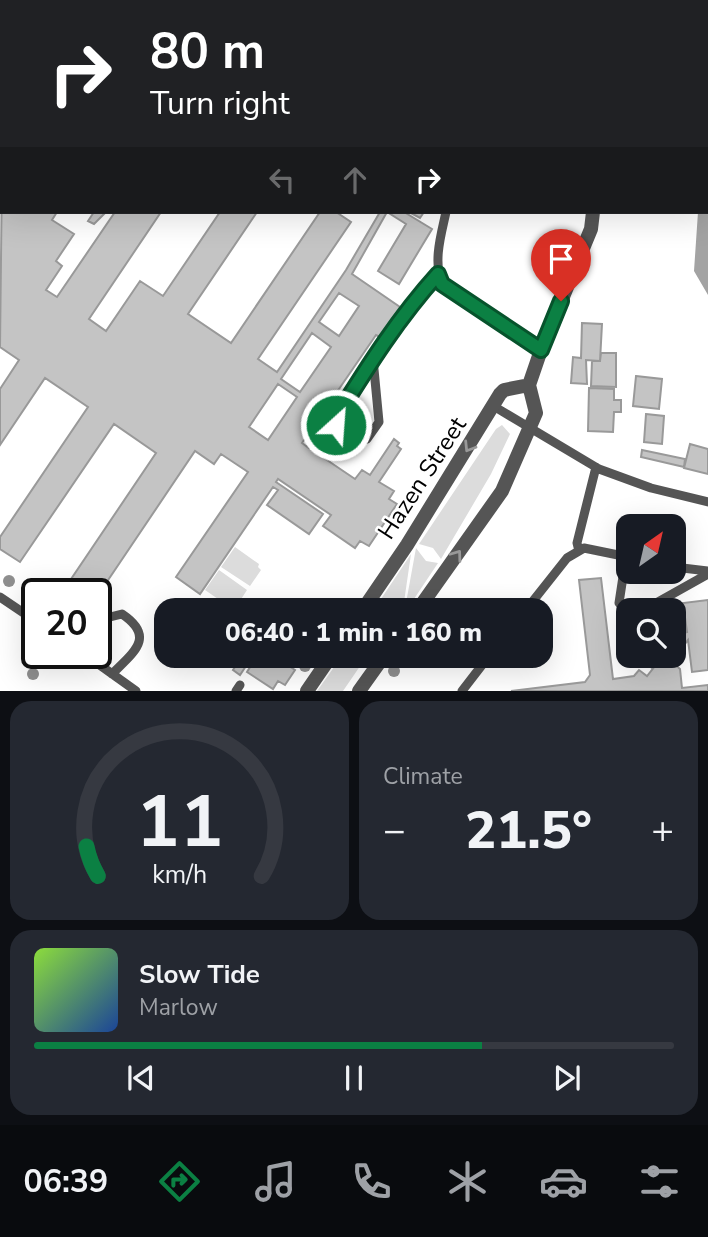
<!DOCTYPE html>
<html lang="en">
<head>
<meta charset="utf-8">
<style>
	:root { --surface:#171b24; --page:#242831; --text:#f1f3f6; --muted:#9ea1a6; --line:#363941; --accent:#0b8043 }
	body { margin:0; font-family:"Nunito Sans",sans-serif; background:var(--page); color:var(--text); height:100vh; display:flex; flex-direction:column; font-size:26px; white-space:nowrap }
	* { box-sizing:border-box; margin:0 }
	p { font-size:23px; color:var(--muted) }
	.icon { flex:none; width:38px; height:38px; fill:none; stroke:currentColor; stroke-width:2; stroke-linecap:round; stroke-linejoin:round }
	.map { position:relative; height:691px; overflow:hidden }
	.panel { display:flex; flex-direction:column; gap:10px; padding:10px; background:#0d0f14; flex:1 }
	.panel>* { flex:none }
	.top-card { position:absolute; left:0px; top:0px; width:709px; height:214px; box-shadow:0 7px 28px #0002; background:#202124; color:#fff; overflow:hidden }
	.needle { width:46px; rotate:34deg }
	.tools { position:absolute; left:616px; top:514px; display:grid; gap:14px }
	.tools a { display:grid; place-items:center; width:70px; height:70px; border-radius:14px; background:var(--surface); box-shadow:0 7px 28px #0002; font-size:35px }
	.speed { position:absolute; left:21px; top:578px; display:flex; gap:14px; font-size:35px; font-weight:700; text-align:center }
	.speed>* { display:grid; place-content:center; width:91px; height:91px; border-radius:50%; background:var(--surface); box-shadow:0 7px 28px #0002; line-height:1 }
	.speed .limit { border:4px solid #111; border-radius:10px; background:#fff; color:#111 }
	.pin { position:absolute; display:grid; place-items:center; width:60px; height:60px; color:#fff; margin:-72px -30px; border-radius:50% 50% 50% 0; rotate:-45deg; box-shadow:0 0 7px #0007 }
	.pin .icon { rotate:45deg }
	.me { position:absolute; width:77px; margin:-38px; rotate:26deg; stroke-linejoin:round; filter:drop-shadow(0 0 5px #0008) }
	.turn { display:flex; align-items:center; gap:24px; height:147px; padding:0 35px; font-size:32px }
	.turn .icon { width:91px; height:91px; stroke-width:2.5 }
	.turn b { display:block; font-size:49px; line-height:60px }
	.lanes { display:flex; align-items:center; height:66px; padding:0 35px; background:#0003; justify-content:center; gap:35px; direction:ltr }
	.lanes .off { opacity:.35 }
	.big { font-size:52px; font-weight:800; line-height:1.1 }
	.panel .card { flex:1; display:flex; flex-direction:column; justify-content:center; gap:10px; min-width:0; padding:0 24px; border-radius:21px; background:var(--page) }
	.panel .dial { align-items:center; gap:0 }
	.dial svg { height:182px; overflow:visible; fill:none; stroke:var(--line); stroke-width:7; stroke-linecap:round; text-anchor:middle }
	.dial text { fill:var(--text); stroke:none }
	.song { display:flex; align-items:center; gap:21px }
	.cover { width:84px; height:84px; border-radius:10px; background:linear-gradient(135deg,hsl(90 70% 55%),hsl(220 70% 35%)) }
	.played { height:7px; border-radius:4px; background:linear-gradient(90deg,var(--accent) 70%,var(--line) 70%) }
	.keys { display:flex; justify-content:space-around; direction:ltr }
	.heat { display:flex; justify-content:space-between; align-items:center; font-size:38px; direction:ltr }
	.panel .tiles { flex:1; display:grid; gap:10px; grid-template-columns:1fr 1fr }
	.card:last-child { grid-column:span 2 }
	.trip { position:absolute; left:154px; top:598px; width:399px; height:70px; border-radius:21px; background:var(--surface); box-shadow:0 7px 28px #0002; font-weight:800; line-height:70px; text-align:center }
	.tabs { display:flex; height:112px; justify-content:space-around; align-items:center; background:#090b0e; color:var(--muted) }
	.tabs .icon { width:49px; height:49px }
	.tabs .on { color:var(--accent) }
	.tabs b { font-size:32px; color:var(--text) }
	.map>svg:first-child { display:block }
	.green { fill:#dcdcdc }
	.water { fill:#a3a3a3 }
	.building { fill:#c4c4c4; stroke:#999; stroke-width:2; fill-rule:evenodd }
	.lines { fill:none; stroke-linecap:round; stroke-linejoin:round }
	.service { stroke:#555; stroke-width:9 }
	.minor { stroke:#555; stroke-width:14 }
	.tree { fill:#8f8f8f }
	.oneway { stroke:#999 }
	.route-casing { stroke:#07532c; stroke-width:18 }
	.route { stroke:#0b8043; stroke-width:12 }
	.labels { text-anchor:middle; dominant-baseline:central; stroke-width:5; stroke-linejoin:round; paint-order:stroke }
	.street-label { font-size:24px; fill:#000; stroke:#fff }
</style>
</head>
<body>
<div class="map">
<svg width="708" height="691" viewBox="0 0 708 691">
	<rect width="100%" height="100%" fill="#fff"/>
	<!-- green -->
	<path class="green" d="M502,425L510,434L491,474L441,559L433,548L419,544L496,429Z
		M235,547L259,564L258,567L261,570L250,586L221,567Z
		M416,548L426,561L438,563L406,611H401L406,603Z
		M411,554L404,602L398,611H373Z
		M219,570L247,590L234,610L205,590Z
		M342,656H367L343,691H317Z"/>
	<!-- water -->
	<path class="water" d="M680,0H708V295L694,271L698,212H707V2Z"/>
	<!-- building -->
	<path class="building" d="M0,0H118L2,2V119Z
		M118,0H237L117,2Z
		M263,0H299L262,2Z
		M338,0H458L337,2Z
		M2,169V212H57L52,220L74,234L56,261L62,266L46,290L57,297L115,212H161L89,319L106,331L140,281L163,296L220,212H257L188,314L231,343L320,212H336L351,222L258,359L277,372L346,270L380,212H404L432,229L399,284L378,271L406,224L387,212L352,274L400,307L380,337L376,335L302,443L313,451L317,445L328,453L324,458L355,479L362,470L370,475L394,439L399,443L397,446L401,449L379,482L394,491L389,499L397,504L369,546L360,541L355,548L323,526L331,515L278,479L276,482L323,514L309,534L267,505L278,490L273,487L200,594L176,577L248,472L221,454L214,464L195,451L96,598V593H66L63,591L156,453L114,424L20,562L0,549V537L88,407L45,378L0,445V389L19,360L0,347ZM339,293L359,306L339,336L319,322ZM312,333L331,347L300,392L281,379ZM278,384L297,397L268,440L249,427Z
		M94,212L105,213L94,224L88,221Z
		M409,212H424L420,218Z
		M582,323L602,324L600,361L586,360L587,384L571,383L573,357L581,358Z
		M601,353H616V387L591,386L592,361H600Z
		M636,376L662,379L659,409L633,406Z
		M589,388L614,389V400H621V412H614L613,432L588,431Z
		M646,414L664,416L662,444L644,442Z
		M690,444L708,449V474L684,468Z
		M642,450L685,459L684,467L641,457Z
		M601,578L613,679L634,676L639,670L647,676L663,656H674V642L681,634L687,632L683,603L708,600V670L692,672L688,640L671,661L680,669L682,688L708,685V691H511L585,682L590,675L579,580Z
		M257,656H278L277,658L295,670L285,685L278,681L273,689L247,672Z
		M638,656H661L652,668Z
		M241,657L248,663L240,675L233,670Z"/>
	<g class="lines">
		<!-- service -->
		<path class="service" d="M491,0V2
			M313,2L315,0
			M446,212C441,235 433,261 442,284L541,350
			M373,359L379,422L367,439L358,441L350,439L336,425L337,416C368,366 399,317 438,273
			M495,407L599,469L651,488L708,502
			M579,551L577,543L596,467
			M626,557L619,603L628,614
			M674,567L708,571
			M0,597L37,622
			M525,611L567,558L584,548L628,557
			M642,611L708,574
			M96,624L102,619L122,614C156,637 134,652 112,674
			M83,653L136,691
			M236,691L240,685
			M462,691L489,656"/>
		<!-- minor -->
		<path class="minor" d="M579,0L580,2
			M362,611L407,545L500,394L504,390L529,385
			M417,611L502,491L536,413L529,385L541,350L591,229L593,212
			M307,691L331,656
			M359,691L384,656"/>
	</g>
	<!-- trees -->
	<g class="tree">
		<circle cx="352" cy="421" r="6"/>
		<circle cx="9" cy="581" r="6"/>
		<circle cx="29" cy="595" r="6"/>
		<circle cx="305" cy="666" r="6"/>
		<circle cx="394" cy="671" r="6"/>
		<circle cx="33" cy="674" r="6"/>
	</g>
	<!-- one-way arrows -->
	<defs><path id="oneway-chevron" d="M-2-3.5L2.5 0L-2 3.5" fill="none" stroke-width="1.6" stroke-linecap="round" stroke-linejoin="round" transform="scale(1.75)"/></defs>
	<g class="oneway">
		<use href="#oneway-chevron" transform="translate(469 447) rotate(122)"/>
		<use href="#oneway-chevron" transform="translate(457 555) rotate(-54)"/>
	</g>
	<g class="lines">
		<defs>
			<path id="route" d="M336,425L337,416C368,366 399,317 438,274L442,284L541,350L561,301"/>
		</defs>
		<!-- route casing -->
		<use href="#route" class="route-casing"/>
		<!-- route -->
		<use href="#route" class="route"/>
	</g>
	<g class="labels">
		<!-- street labels -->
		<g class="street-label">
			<text transform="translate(422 478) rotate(-57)">Hazen Street</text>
		</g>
	</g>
</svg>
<div class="tools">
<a><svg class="needle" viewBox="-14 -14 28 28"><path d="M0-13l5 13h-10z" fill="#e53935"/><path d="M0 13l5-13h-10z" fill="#9ea1a6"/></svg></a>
<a><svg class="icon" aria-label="search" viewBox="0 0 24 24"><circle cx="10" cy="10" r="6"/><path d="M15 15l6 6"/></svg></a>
</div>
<div class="speed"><div class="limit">20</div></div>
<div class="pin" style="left:561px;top:301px;background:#d93025"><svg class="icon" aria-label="arrive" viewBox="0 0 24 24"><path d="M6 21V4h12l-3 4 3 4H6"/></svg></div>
<svg class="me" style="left:336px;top:425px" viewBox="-20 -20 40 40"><circle r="17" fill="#0b8043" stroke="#fff" stroke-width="3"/><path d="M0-11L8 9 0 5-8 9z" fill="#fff"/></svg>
<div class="trip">06:40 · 1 min · 160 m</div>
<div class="top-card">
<div class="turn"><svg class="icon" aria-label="right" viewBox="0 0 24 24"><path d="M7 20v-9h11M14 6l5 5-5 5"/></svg><div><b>80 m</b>Turn right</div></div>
<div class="lanes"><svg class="icon off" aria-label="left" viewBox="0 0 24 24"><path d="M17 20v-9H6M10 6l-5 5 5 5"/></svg><svg class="icon off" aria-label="ahead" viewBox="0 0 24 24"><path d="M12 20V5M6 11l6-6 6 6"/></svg><svg class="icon" aria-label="right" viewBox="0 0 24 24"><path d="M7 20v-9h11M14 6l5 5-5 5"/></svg></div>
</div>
</div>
<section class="panel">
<div class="tiles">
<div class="card dial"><svg viewBox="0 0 100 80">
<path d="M14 69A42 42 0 1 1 86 69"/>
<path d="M14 69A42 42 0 0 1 9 56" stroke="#0b8043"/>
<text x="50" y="56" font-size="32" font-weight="700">11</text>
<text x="50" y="72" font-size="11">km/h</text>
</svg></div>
<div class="card"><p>Climate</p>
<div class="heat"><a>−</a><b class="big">21.5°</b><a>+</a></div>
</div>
<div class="card">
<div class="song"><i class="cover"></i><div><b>Slow Tide</b><p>Marlow</p></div></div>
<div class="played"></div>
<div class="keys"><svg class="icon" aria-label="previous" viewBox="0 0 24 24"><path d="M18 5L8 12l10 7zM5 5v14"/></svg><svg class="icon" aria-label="pause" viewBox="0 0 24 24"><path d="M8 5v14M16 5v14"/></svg><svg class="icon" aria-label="next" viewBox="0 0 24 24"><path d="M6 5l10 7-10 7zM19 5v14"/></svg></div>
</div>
</div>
</section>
<nav class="tabs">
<b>06:39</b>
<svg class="icon on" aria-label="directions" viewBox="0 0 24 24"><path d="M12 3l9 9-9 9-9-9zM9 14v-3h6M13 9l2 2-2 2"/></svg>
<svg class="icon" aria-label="music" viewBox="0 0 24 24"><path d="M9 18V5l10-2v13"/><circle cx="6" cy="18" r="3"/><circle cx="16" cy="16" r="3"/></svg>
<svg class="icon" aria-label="phone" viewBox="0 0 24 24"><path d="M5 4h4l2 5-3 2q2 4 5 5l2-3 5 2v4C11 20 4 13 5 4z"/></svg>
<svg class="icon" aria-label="climate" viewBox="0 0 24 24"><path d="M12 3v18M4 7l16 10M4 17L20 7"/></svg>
<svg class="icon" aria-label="car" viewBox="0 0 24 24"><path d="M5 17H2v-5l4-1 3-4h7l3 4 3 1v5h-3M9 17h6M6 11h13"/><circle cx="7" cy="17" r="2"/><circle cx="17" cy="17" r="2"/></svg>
<svg class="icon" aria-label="filters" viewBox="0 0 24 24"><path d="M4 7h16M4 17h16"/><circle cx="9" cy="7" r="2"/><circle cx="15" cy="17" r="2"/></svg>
</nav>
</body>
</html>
